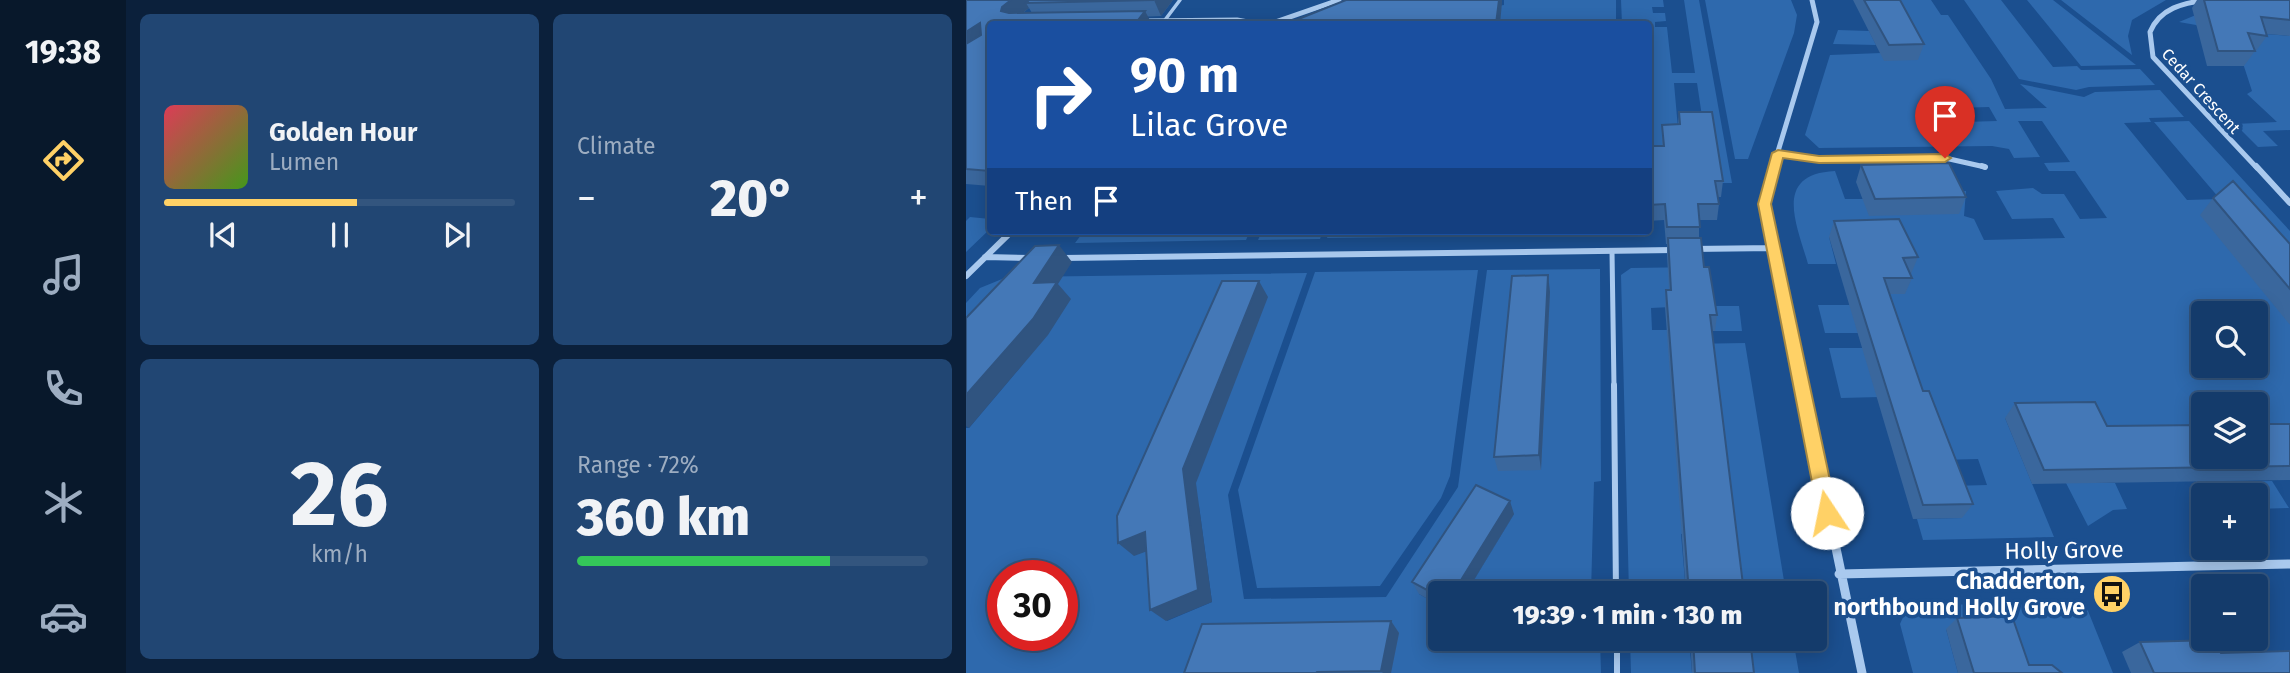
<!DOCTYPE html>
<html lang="en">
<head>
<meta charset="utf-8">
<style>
	:root { --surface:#143b6b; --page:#214673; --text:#f1f3f6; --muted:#9dadc1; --line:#33557e; --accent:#ffd166 }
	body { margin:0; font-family:"Fira Sans",sans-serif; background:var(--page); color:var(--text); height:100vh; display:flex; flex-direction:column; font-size:26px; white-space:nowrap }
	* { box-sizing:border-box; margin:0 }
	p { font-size:23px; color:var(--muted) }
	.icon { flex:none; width:38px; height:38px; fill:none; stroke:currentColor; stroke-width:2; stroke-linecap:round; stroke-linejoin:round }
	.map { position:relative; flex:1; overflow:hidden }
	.panel { display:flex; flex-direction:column; gap:14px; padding:14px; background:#0b203b; width:840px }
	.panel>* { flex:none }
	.hud { position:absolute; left:21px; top:21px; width:665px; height:214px; border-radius:7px; box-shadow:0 4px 18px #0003,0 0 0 2px var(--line); background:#1a4fa0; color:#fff; overflow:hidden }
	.buttons { position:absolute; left:1225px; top:301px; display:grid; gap:14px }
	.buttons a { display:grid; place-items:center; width:77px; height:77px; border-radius:7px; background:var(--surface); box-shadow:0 4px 18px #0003,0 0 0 2px var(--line); font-size:35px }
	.speed { position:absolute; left:21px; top:560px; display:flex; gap:14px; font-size:35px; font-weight:700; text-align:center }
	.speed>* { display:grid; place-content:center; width:91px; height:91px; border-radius:50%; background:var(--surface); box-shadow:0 4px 18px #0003,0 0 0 2px var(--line); line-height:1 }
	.speed .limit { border:10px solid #d22; background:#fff; color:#111 }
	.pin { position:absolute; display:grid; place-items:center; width:60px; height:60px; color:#fff; margin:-72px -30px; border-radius:50% 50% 50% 0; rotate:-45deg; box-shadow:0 0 7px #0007 }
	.pin .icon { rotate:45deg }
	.me { position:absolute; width:77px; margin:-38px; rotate:349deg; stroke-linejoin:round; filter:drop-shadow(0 0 5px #0008) }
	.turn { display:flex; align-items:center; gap:24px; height:147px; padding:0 28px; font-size:32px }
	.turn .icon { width:91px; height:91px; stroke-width:2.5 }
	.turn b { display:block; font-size:49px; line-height:60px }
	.then { display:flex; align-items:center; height:66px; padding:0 28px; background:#0003; gap:14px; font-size:26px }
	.big { font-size:52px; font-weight:800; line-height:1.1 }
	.panel .widget { flex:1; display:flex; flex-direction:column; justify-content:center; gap:10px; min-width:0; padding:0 24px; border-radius:10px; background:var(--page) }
	.panel .dial { align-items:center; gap:0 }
	.dial b { font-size:91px; line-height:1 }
	.song { display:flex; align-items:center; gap:21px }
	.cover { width:84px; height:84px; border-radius:10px; background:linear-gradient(135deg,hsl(350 70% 55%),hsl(100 70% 35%)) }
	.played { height:7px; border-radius:4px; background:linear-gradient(90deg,var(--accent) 55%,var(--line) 55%) }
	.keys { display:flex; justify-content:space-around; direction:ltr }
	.heat { display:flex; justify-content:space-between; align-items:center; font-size:38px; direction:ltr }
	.charge { height:10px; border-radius:5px; background:linear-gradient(90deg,#34c759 72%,var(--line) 0) }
	.panel .tiles { flex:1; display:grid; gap:14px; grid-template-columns:repeat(2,1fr) }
	.trip { position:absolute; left:462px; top:581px; width:399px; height:70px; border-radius:7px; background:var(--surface); box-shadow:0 4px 18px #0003,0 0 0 2px var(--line); font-weight:800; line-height:70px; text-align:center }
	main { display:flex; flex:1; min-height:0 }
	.menu { display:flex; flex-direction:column; width:126px; justify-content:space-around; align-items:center; background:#08182b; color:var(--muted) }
	.menu .icon { width:49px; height:49px }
	.menu .selected { color:var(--accent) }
	.menu b { font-size:32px; color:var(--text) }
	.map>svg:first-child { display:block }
	.green { fill:#2e69ad; fill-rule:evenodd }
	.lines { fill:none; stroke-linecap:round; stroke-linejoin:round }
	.lane-far2 { stroke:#a9c9ee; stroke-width:3.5 }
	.lane-far1 { stroke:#a9c9ee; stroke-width:5 }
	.lane { stroke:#a9c9ee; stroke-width:6 }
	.street-far2 { stroke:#a9c9ee; stroke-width:5 }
	.street-far1 { stroke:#a9c9ee; stroke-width:6 }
	.street { stroke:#a9c9ee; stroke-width:9 }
	.wall { fill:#3a679d; fill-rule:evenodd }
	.shaded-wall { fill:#305480 }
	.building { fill:#4478b7; stroke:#305480; stroke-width:2 }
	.route { fill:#ffd166; stroke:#a68842; stroke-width:2 }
	.labels { text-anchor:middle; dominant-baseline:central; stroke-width:7; stroke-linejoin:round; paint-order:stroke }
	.far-street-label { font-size:16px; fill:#fff; stroke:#1b4f8f }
	.near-street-label { font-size:23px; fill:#fff; stroke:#1b4f8f }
	.near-poi-label { font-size:23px; font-weight:bold; fill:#fff; stroke:#1b4f8f; text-anchor:end }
</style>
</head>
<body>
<main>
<nav class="menu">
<b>19:38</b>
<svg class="icon selected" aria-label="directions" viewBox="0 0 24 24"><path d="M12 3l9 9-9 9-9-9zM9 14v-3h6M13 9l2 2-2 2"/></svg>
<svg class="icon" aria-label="music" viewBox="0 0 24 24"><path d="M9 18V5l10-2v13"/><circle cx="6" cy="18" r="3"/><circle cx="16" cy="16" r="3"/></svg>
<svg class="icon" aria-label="phone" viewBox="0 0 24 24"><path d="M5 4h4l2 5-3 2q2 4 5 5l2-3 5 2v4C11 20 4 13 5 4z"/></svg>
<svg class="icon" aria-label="climate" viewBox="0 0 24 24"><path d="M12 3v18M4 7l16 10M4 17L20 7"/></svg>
<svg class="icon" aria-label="car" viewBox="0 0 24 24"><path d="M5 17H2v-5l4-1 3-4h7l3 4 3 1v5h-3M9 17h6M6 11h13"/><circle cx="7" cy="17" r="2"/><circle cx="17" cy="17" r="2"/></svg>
</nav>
<section class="panel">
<div class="tiles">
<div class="widget">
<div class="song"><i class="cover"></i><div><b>Golden Hour</b><p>Lumen</p></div></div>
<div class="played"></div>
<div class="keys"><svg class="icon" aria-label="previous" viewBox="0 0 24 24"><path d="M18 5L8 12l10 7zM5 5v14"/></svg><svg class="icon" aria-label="pause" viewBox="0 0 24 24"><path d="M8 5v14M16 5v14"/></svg><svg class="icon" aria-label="next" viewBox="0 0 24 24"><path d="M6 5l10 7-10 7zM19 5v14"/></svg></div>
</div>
<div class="widget"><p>Climate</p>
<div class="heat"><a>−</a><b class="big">20°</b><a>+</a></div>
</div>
<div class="widget dial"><b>26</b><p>km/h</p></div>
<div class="widget"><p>Range · 72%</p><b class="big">360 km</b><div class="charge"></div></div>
</div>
</section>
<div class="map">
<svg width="1324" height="673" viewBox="0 0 1324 673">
	<rect width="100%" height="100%" fill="#1b4f8f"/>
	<!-- green -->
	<path class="green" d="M538,0H650V24H398L538,5Z
		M655,0H697L698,7H686L687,13H699L700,21L689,22V27H701L706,73H729L718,0H733L766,183H746L731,83H708L713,140L697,160L683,195L682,24H656Z
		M739,0H825L831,15L828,33L782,159H769Z
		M909,0H965L975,15H982L1025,79L1039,109L1081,108L1054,84L1118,97L1129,92L1194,90L1218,117L1183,118L1185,122L1158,123L1221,200L1254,199L1188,122L1223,121L1324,231V439L1290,440V404H1237V441L1218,442L1241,482L1306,481L1323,508L1290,509V495H1238L1228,478L1128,441L1116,417L1039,418L1088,537L957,540L951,519L996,518L985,486L1021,485L1012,459L973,460L914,397L875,398L863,348H897L892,333H859L852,305H883L931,274L945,273L890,236L863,237L870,264H842C831,225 806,174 869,171L879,199H933L1000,191L998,216L1008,219L1018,240L1099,238L1087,218L1046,219L1030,191L1067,188L1076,194H1098L1114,219L1141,218L1109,171H1083L1078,163L1104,162L1076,121H1052L1074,157L1048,158L1043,149L1026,146L853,148L839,135L864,55L915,53ZM1023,107L1031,121L964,123L957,109ZM1237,313H1290V366H1237Z
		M998,0H1035L1087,67L1111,66L1115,70L1174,69L1189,85L1123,87L1110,90L1053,79Z
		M1061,0H1087L1170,65L1115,66Z
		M1095,0H1200L1166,20L1162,36L1166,55Z
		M1237,12L1285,33L1324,36V130L1297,131L1312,146L1292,147L1269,124L1311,122L1281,94L1286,91L1272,48L1230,25L1213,22Z
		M872,30L903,31L910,45L867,44Z
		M4,217L24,219V229L0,252V221Z
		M118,231H284L280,240L109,243Z
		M296,231H357L354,239L292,240Z
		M363,231H519L518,236L361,238Z
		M734,267L705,307L685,308L686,330H706L722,344L779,343L820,593H773L761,532L715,534L720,593H663L655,275L665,268Z
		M634,269L635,481L628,482L625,593H500L548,514L515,499L453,594L474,606V639H634L635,673H0V428H3L57,364L0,325V303L14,288L41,277L341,273L262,495L278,599L420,597L492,487L521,270ZM233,506L246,602L201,621L195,546L168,555ZM37,576H96V635H37Z
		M512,270L484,476L475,498L414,586L291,588L272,490L349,272Z
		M740,306H773L776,331H749Z
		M1100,483H1149L1161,509L1147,510L1122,526Z
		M1118,601L1147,673H1048L980,629L992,673H947L934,624L942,606Z
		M664,639H723L726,673H665Z
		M778,639H827L833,673H783Z"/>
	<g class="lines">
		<!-- lane-far2 -->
		<path class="lane-far2" d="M196,24L214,0"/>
		<!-- lane-far1 -->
		<path class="lane-far1" d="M646,251L648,387"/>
		<!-- lane -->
		<path class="lane" d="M648,385L650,593
			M651,639V673"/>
		<!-- street-far2 -->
		<path class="street-far2" d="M1241,0C1217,3 1194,8 1184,32L1187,57L1291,168
			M177,21L271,20L293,24
			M304,24L373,0
			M812,153L853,159L979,158L1019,167
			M807,168L851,22L846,0"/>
		<!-- street-far1 -->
		<path class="street-far1" d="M807,166L799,204L837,387
			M1016,166L1019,167
			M1290,166L1324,203
			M726,249L808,248
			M19,257L64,258
			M97,258L708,250
			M0,276L46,231"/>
		<!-- street -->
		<path class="street" d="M836,385L896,673
			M873,574L1324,564"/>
	</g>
	<!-- wall -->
	<path class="wall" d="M0,0H207L195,16L24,24V186L0,184ZM63,8L66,13H57Z
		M887,0H934L958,44L952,60L918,61Z
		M1231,0H1324V36L1301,34V36L1290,51H1289L1278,66H1241L1226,8Z
		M713,112L757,181L755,197H752L753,204L751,220H733V238L738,267L751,315L749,331H746L778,593H720L699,307L700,290H703L701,255V244H700L698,220L682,221V146H696V125L712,124Z
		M895,165L1000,197L993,214L903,216L890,182Z
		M1247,198L1324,244V325L1234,215Z
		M868,221L952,257L945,274H944L946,278L939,294H923L957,391L1007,504L996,518L947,519L863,237Z
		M582,275L584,292L575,470L532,471L528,457Z
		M1049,403L1141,426L1324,424V480L1066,484L1039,418Z
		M548,514L500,593H474V606L453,594L446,582Z
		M991,618L1063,665L1096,673H992L980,629Z
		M425,621L433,633L425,673H218Z
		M724,639H784L788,673H726Z
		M1174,642L1255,653L1324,673H1165L1156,652Z"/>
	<!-- shaded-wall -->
	<path class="shaded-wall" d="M45,0H75L60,3L63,8L45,22L35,11L36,7Z
		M188,0H207L195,16Z
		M533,0H536V3L534,24H530Z
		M179,11L186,24H169Z
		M14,23L24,38L0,54V32Z
		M93,245L106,262L92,284L105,299L82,335L3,428L0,426V395L68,283Z
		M582,275L584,292L575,470L573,455Z
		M293,281L302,297L230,483L246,602L200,621L184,610L217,469Z
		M544,501L548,514L500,593H487Z
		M179,532L195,546L168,556L152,543Z
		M425,621L433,633L425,673H417L415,671Z"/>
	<!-- building -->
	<path class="building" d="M0,0H45L36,7L35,11L43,13L179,11L169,24H24V171L0,169V44L15,35L14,23L0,32Z
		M63,0H188L60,3Z
		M380,0H533L530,24H320Z
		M898,0H934L958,44L923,45Z
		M1238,0H1324V20L1295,17L1301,36L1282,33L1289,51H1252Z
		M713,112H746L757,181H749L753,204H732L734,227H701L699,204L682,205V146H698L696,125L714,124Z
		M983,163L1000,197L909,199L895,165Z
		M1267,181L1324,244V289L1247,198Z
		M933,219L952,257L937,258L946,278H918L957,391H963L1007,504L957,505L868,221Z
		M702,238H735L738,267H743L751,315H744L778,593H723L700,290H705Z
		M93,245L68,283L91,282L67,319L0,395V318L69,246Z
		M582,275L573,455L528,457L546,276Z
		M256,281H293L217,469L232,590L184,610L179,532L152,543L151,516Z
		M1129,402L1141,426L1237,425V457H1290V424H1324V466L1078,470L1049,403Z
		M510,485L544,501L487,593H474V597L446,582Z
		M1046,616L1063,665H1086L1096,673H1008L991,618Z
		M425,621L415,671L351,672L350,673H218L236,624Z
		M727,639H784L788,673H729Z
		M1249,640L1255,653L1324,651V673H1188L1174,642Z"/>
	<!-- route -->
	<path class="route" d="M812,150L853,156L979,154L985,158L979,162L853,163L817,158L805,204L871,513L868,519L861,522L855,519L852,513L792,204L806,153Z"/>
	<!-- icons -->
	<defs>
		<symbol id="bus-disc" viewBox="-11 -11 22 22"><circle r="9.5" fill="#ffd166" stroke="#1b4f8f"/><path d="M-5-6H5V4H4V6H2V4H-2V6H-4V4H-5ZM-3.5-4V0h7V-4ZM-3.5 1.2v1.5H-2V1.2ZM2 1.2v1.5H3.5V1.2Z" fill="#111"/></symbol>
	</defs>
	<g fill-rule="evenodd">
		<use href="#bus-disc" x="1124" y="572" width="44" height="44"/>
	</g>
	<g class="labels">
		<!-- far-street labels -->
		<g class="far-street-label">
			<text transform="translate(1235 91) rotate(48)">Cedar Crescent</text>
		</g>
		<!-- near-street labels -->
		<g class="near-street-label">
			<text transform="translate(1098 550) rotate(-1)">Holly Grove</text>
		</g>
		<!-- near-poi labels -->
		<g class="near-poi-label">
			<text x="1119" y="581">Chadderton,<tspan x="1119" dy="26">northbound Holly Grove</tspan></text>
		</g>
	</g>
</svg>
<div class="buttons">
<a><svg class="icon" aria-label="search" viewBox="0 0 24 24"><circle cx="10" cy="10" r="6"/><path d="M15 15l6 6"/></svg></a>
<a><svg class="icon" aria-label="layers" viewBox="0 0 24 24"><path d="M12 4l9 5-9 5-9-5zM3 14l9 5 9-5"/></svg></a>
<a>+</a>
<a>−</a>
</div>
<div class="speed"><div class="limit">30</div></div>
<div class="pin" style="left:979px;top:158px;background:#d93025"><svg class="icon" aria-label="arrive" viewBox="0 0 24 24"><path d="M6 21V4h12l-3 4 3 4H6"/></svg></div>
<svg class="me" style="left:861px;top:513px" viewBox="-20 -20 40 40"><circle r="19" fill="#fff"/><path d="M0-13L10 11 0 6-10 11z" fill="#ffd166"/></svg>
<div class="trip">19:39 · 1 min · 130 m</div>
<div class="hud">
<div class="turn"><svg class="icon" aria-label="right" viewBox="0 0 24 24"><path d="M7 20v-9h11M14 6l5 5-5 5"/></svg><div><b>90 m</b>Lilac Grove</div></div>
<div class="then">Then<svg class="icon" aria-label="arrive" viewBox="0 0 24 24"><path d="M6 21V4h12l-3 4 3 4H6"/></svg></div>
</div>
</div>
</main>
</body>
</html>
